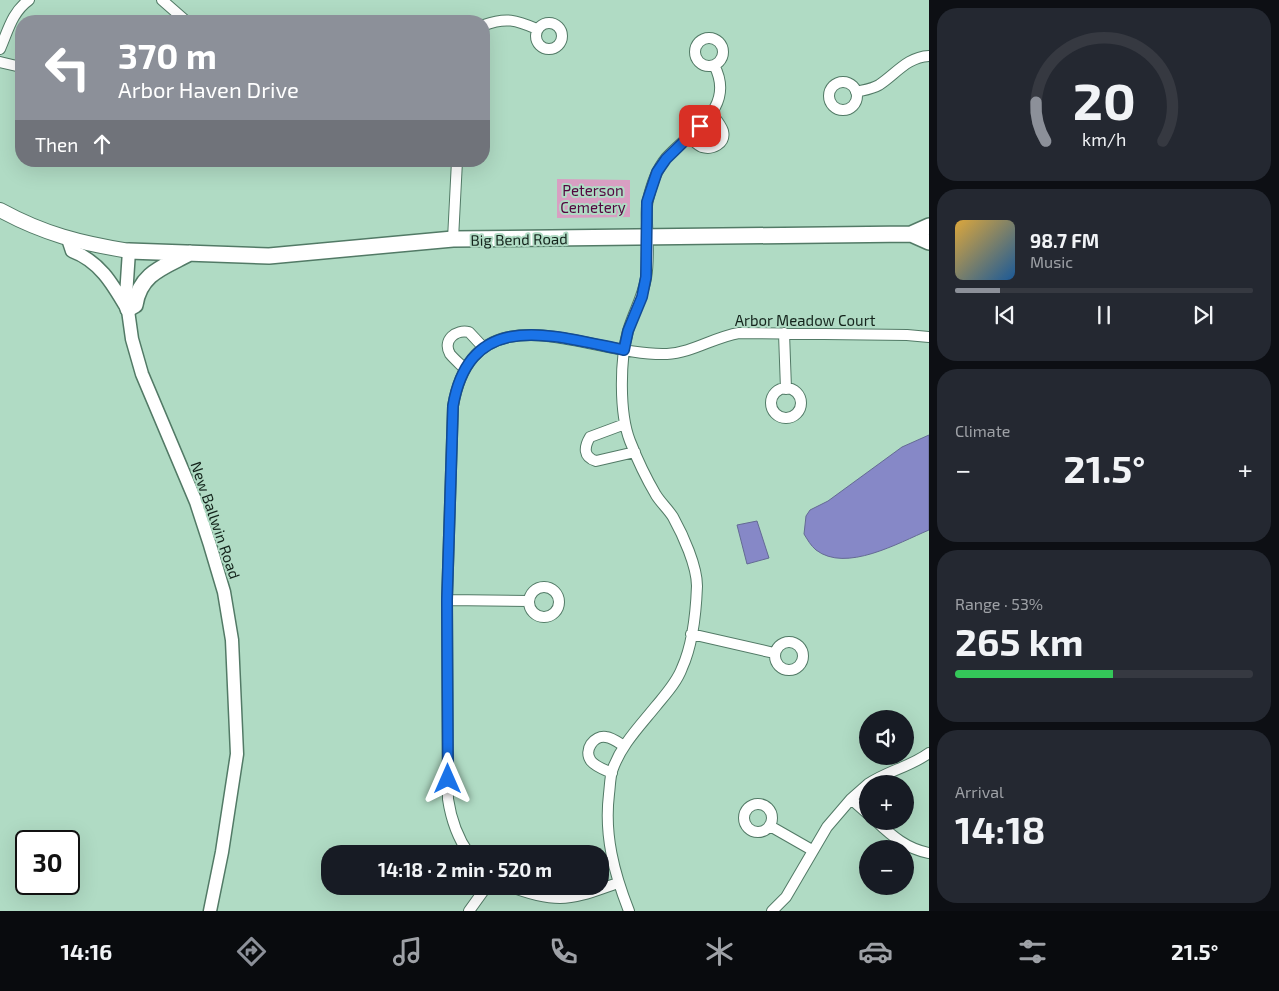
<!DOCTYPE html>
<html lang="en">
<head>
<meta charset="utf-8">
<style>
	:root { --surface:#171b24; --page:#242831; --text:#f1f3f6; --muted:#9ea1a6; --line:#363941; --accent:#8c9099 }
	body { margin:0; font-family:"Exo 2",sans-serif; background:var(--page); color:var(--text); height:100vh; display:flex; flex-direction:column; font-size:19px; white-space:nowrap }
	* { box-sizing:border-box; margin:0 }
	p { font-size:16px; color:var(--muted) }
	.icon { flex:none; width:28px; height:28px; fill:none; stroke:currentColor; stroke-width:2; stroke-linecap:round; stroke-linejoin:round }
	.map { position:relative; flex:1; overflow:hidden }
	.sheet { display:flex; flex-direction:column; gap:8px; padding:8px; background:#0d0f14; width:350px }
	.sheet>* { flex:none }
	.top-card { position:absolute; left:15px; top:15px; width:475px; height:152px; border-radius:20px; box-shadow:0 5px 20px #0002; background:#8c9099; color:#fff; overflow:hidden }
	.buttons { position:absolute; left:859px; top:710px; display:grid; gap:10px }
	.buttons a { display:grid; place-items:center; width:55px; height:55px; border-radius:50%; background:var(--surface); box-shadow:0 5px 20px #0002; font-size:25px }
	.speed { position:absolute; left:15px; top:830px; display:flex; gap:10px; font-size:25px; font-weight:700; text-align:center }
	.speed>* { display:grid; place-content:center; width:65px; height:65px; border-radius:50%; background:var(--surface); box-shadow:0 5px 20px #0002; line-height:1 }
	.speed .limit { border:2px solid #111; border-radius:8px; background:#fff; color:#111 }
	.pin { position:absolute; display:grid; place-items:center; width:42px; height:42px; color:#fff; margin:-21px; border-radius:10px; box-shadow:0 2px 8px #0006 }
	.me { position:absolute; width:55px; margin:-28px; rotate:0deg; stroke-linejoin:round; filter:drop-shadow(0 0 4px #0008) }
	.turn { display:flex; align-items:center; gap:18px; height:105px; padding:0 20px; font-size:22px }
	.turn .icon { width:65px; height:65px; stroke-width:2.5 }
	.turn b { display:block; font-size:35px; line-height:42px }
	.then { display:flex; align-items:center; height:48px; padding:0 20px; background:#0003; gap:10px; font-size:19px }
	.big { font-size:38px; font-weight:700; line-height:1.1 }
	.sheet .tile { flex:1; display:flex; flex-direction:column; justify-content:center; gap:8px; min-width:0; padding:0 18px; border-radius:20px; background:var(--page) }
	.sheet .dial { align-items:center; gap:0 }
	.dial svg { height:130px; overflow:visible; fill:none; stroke:var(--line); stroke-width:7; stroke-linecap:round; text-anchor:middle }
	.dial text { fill:var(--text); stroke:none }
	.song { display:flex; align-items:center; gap:15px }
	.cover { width:60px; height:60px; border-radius:8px; background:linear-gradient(135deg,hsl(40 70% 55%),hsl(210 70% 35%)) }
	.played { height:5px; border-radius:2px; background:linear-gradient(90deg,var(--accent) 15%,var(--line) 15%) }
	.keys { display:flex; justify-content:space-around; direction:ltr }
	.heat { display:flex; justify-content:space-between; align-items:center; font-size:28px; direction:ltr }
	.charge { height:8px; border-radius:4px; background:linear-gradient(90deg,#34c759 53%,var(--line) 0) }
	.trip { position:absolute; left:321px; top:845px; width:288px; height:50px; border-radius:20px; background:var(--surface); box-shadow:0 5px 20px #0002; font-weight:700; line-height:50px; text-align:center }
	.tab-bar { display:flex; height:80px; justify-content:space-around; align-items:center; background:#090b0e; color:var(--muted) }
	.tab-bar .icon { width:35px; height:35px }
	.tab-bar .selected { color:var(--accent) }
	.tab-bar b { font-size:22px; color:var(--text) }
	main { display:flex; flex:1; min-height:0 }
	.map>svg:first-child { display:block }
	.green { fill:#d89fc2 }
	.water { fill:#8688c7; stroke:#646a94 }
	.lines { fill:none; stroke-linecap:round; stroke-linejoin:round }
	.minor-casing { stroke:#527a66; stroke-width:12 }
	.tertiary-casing { stroke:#527a66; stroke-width:15 }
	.secondary-casing { stroke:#527a66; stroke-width:16 }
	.primary-casing { stroke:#527a66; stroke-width:18 }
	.minor { stroke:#fff; stroke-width:10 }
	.tertiary { stroke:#fff; stroke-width:12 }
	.secondary { stroke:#fff; stroke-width:14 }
	.primary { stroke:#fff; stroke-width:15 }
	.route-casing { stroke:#114b97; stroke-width:12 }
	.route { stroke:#1a73e8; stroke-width:9 }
	.labels { text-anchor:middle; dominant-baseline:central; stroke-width:4; stroke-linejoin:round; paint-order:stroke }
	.park-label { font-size:15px; fill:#53063f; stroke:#b0dbc4 }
	.street-label { font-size:15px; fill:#14241c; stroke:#b0dbc4 }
</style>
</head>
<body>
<main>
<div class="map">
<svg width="929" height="911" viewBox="0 0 929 911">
	<rect width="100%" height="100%" fill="#b0dbc4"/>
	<!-- green -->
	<path class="green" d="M557,179L630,180V217L557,218Z"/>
	<!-- water -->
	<path class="water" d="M929,435V530C898,543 846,573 816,550C811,546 807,539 804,534L806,516L810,510L828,501L902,447Z
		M757,521L769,558L747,564L737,525Z"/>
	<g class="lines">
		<defs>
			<path id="minor" d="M162,0L186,21
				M536 36a13 13 0 1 1 26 0a13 13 0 1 1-26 0Z
				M484,25C506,17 516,20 537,29
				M695 52a14 14 0 1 1 28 0a14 14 0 1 1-28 0Z
				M0,49C8,31 12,12 29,0
				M0,62L21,67
				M829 96a14 14 0 1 1 28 0a14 14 0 1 1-28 0Z
				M856,92C864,90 872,89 879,85C896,74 907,57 929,56
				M689,137C693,140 697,145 702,147C712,150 726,144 723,131C721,125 716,119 712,114
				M453,239L457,161
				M784,333L786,389
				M465,369C460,364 454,359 450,354C442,340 456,329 469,332L483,347
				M771 403a15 15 0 1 1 30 0a15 15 0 1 1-30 0Z
				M625,424L590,437C584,447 583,457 596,461L635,452
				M529 602a15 15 0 1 1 30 0a15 15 0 1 1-30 0Z
				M447,600L529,601
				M691,634L774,653
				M775 656a14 14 0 1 1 28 0a14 14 0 1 1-28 0Z
				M612,773C605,770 596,767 591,761C583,750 594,735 606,737C613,738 619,743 624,746
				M868,784C887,771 910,767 929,753
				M851,799L868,814
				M744 818a14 14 0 1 1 28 0a14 14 0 1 1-28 0Z
				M876,821C892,836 907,849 929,853
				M770,826L812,850
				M469,854C457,837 451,819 448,799L447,600L453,406C475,284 590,357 667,354C692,353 714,337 739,333L907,335L929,337
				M509,886C524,892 544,898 560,898C580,898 599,889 618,883
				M469,911L487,886
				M629,911C614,873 604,835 609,794C610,786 610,778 612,771C621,745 639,727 656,706C665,695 677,682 682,668C693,644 696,612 697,586C697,566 683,535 673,517C668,509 661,503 656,495C646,478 637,459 630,441C619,413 620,359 628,331C633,313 643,297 646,278C649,261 648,241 647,223C647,216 646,207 648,200C651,186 657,169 666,158C691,130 737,109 714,65
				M772,911L786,897L827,827L851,799L868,784"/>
			<path id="tertiary" d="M68,239L72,251C99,261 112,283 126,307
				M129,251L126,296L132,339L142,374L196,502L210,545L224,592L232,640L237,754L222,852L210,911"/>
			<path id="secondary" d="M0,210C44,234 80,243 129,251"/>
			<path id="primary" d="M911,234L929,242
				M129,251L269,256L453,239L911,234L929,226
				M128,309L135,305C140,273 164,267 190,253"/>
		</defs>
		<!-- minor casing -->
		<use href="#minor" class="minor-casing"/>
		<!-- tertiary casing -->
		<use href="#tertiary" class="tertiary-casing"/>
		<!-- secondary casing -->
		<use href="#secondary" class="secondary-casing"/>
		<!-- primary casing -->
		<use href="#primary" class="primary-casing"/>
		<!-- minor -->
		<use href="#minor" class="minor"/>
		<!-- tertiary -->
		<use href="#tertiary" class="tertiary"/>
		<!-- secondary -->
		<use href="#secondary" class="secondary"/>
		<!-- primary -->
		<use href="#primary" class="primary"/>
	</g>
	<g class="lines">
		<defs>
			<path id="route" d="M448,779L447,600L453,406C470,307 554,336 624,350L628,331L642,297L646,277L647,202L657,172L666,159L700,126"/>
		</defs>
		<!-- route casing -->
		<use href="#route" class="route-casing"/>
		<!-- route -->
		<use href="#route" class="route"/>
	</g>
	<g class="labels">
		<!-- park labels -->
		<g class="park-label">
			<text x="593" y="190">Peterson<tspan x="593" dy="17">Cemetery</tspan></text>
		</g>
		<!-- street labels -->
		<g class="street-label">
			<text transform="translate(519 239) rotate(-1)">Big Bend Road</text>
			<text x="805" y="320">Arbor Meadow Court</text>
			<text transform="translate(216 520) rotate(71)">New Ballwin Road</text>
		</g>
	</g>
</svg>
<div class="buttons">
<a><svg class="icon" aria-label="sound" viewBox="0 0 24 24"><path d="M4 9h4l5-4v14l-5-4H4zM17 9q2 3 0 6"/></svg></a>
<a>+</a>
<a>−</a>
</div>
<div class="speed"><div class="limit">30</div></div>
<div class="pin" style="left:700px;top:126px;background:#d93025"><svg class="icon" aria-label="arrive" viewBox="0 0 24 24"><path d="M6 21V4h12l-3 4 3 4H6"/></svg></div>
<svg class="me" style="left:448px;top:779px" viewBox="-20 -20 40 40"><path d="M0-17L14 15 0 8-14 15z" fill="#1a73e8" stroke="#fff" stroke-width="4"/></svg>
<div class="trip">14:18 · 2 min · 520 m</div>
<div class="top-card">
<div class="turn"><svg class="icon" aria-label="left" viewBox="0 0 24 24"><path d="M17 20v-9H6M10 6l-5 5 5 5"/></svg><div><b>370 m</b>Arbor Haven Drive</div></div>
<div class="then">Then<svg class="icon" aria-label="ahead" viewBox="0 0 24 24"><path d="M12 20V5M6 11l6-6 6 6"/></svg></div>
</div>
</div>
<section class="sheet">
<div class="tile dial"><svg viewBox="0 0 100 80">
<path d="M14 69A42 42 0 1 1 86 69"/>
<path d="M14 69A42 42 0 0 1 8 45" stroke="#8c9099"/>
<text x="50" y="56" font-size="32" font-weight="700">20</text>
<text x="50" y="72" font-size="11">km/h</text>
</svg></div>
<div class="tile">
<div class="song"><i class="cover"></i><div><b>98.7 FM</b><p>Music</p></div></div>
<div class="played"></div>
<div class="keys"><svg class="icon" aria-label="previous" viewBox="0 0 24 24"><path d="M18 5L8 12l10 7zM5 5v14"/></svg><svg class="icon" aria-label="pause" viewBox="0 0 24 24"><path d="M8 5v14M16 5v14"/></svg><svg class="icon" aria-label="next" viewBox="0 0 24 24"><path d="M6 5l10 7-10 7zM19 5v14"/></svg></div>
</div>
<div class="tile"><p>Climate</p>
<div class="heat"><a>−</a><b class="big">21.5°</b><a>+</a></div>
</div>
<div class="tile"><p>Range · 53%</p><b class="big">265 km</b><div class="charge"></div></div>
<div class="tile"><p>Arrival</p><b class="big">14:18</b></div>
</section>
</main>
<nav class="tab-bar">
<b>14:16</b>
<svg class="icon selected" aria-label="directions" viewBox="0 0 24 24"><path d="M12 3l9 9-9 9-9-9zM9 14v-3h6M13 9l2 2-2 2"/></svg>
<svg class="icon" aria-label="music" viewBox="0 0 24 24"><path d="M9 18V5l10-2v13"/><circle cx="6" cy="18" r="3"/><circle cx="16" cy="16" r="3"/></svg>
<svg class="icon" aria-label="phone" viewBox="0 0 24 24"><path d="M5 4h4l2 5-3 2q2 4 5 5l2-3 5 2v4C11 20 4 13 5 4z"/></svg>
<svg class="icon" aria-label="climate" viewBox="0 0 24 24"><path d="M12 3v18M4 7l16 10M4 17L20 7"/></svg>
<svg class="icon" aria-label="car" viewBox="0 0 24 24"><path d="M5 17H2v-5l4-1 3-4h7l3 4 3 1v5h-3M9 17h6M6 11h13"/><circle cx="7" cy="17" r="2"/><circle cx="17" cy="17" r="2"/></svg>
<svg class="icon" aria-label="filters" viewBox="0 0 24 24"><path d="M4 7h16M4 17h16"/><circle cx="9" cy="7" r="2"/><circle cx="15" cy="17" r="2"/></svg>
<b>21.5°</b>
</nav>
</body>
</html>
